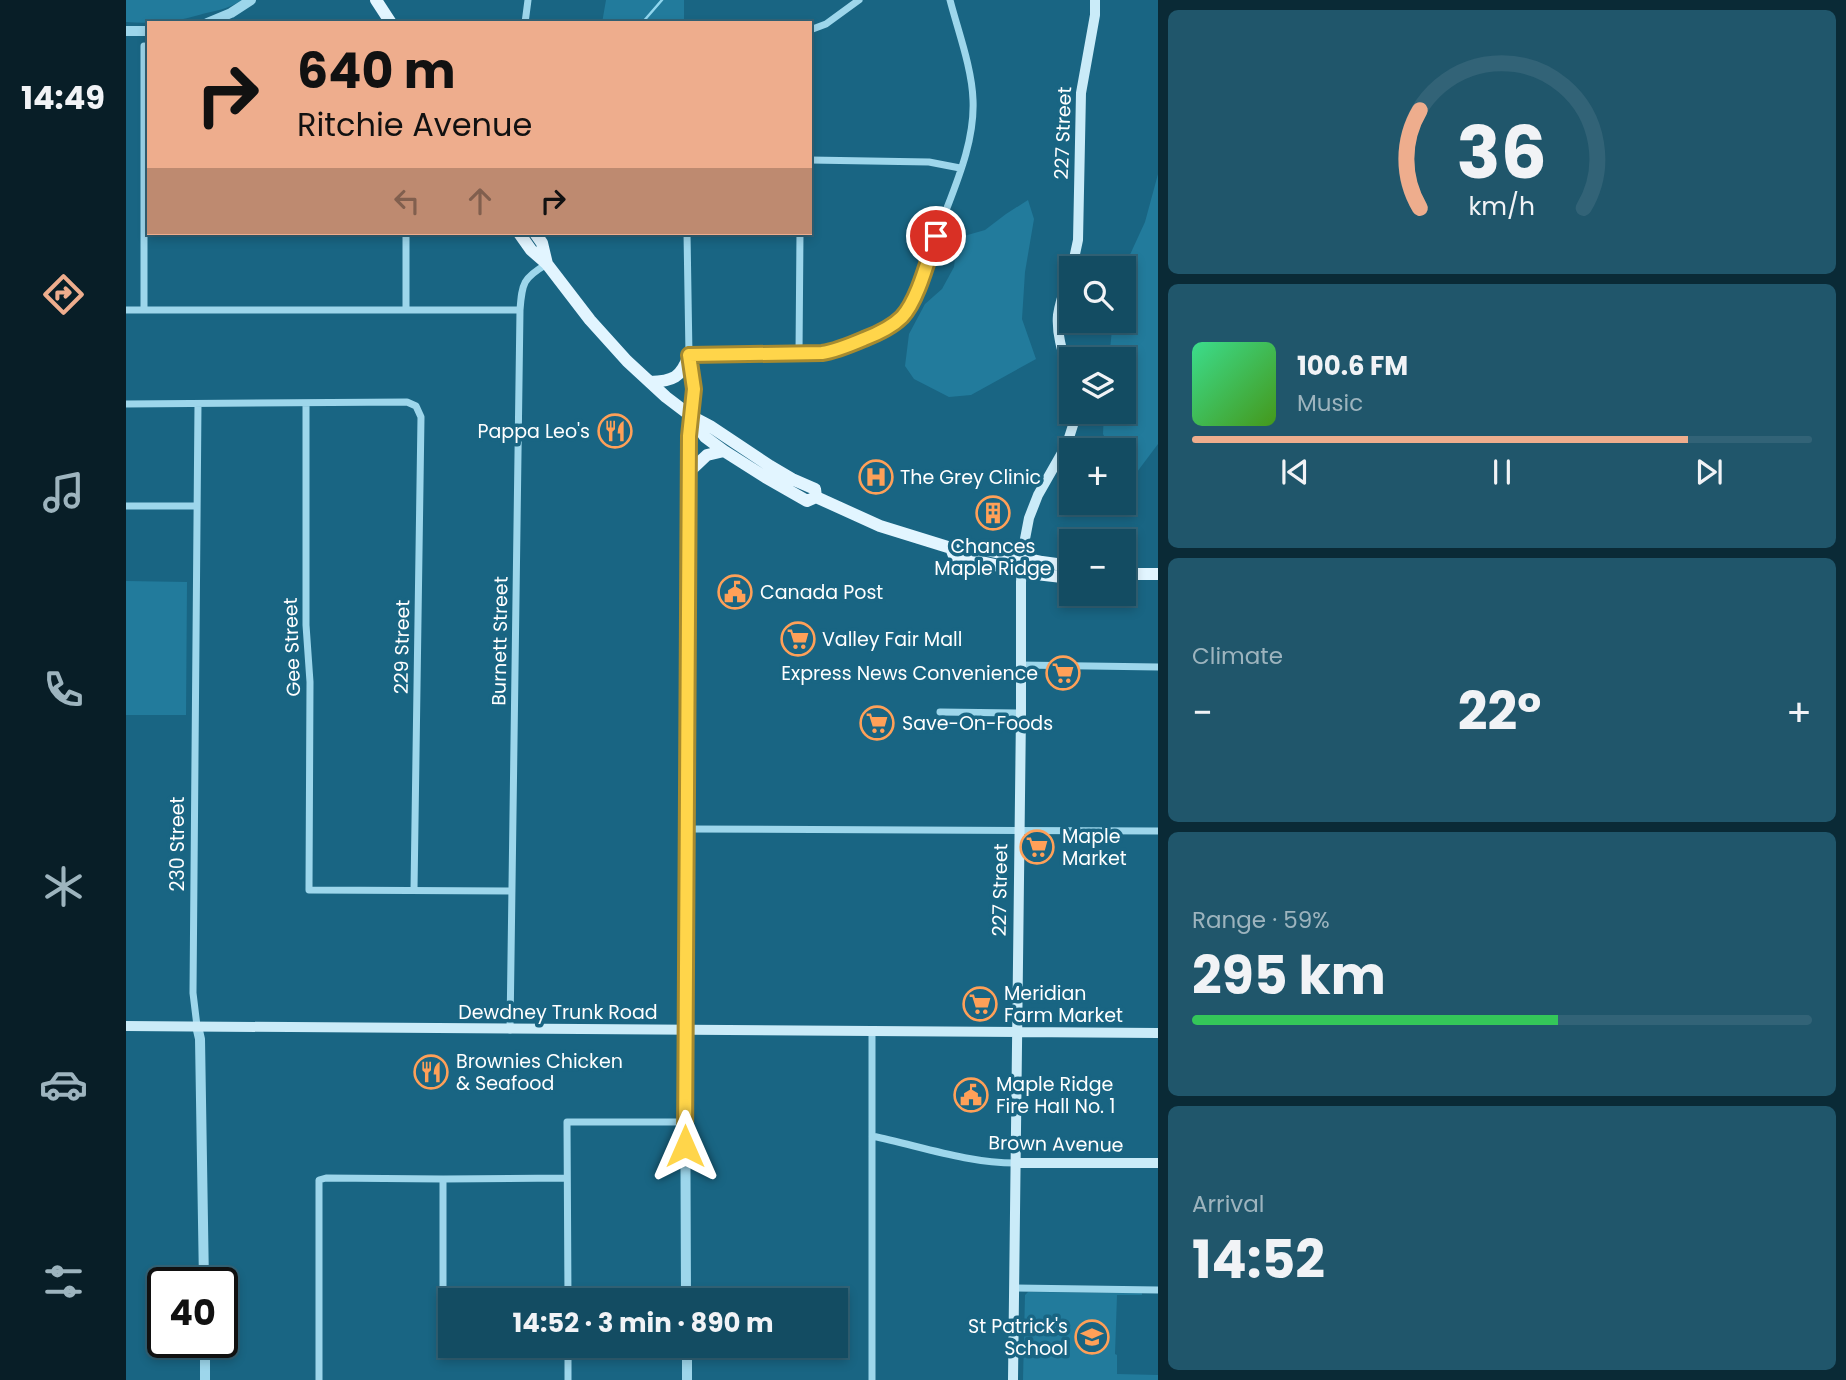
<!DOCTYPE html>
<html lang="en">
<head>
<meta charset="utf-8">
<style>
	:root { --surface:#134c62; --page:#20566b; --text:#f1f3f6; --muted:#9db4be; --line:#326377; --accent:#eead8d }
	body { margin:0; font-family:Poppins,sans-serif; background:var(--page); color:var(--text); height:100vh; display:flex; flex-direction:column; font-size:26px; white-space:nowrap }
	* { box-sizing:border-box; margin:0 }
	p { font-size:23px; color:var(--muted) }
	.icon { flex:none; width:38px; height:38px; fill:none; stroke:currentColor; stroke-width:2; stroke-linecap:round; stroke-linejoin:round }
	.map { position:relative; flex:1; overflow:hidden }
	.sheet { display:flex; flex-direction:column; gap:10px; padding:10px; background:#0a2a36; width:688px }
	.sheet>* { flex:none }
	.guide { position:absolute; left:21px; top:21px; width:665px; height:214px; border-radius:0px; box-shadow:0 4px 10px #0003,0 0 0 2px var(--line); background:#eead8d; color:#111; overflow:hidden }
	.tools { position:absolute; left:933px; top:256px; display:grid; gap:14px }
	.tools a { display:grid; place-items:center; width:77px; height:77px; border-radius:0px; background:var(--surface); box-shadow:0 4px 10px #0003,0 0 0 2px var(--line); font-size:35px }
	.speed { position:absolute; left:21px; top:1267px; display:flex; gap:14px; font-size:35px; font-weight:700; text-align:center }
	.speed>* { display:grid; place-content:center; width:91px; height:91px; border-radius:50%; background:var(--surface); box-shadow:0 4px 10px #0003,0 0 0 2px var(--line); line-height:1 }
	.speed .limit { border:4px solid #111; border-radius:10px; background:#fff; color:#111 }
	.pin { position:absolute; display:grid; place-items:center; width:60px; height:60px; color:#fff; margin:-30px; border:4px solid #fff; border-radius:50%; box-shadow:0 2px 7px #0007 }
	.me { position:absolute; width:77px; margin:-38px; rotate:0deg; stroke-linejoin:round; filter:drop-shadow(0 0 5px #0008) }
	.turn { display:flex; align-items:center; gap:24px; height:147px; padding:0 35px; font-size:32px }
	.turn .icon { width:91px; height:91px; stroke-width:2.5 }
	.turn b { display:block; font-size:49px; line-height:60px }
	.lanes { display:flex; align-items:center; height:66px; padding:0 35px; background:#0003; justify-content:center; gap:35px; direction:ltr }
	.lanes .off { opacity:.35 }
	.big { font-size:52px; font-weight:700; line-height:1.1 }
	.sheet .widget { flex:1; display:flex; flex-direction:column; justify-content:center; gap:10px; min-width:0; padding:0 24px; border-radius:10px; background:var(--page) }
	.sheet .dial { align-items:center; gap:0 }
	.dial svg { height:182px; overflow:visible; fill:none; stroke:var(--line); stroke-width:7; stroke-linecap:round; text-anchor:middle }
	.dial text { fill:var(--text); stroke:none }
	.song { display:flex; align-items:center; gap:21px }
	.cover { width:84px; height:84px; border-radius:10px; background:linear-gradient(135deg,hsl(150 70% 55%),hsl(100 70% 35%)) }
	.played { height:7px; border-radius:4px; background:linear-gradient(90deg,var(--accent) 80%,var(--line) 80%) }
	.keys { display:flex; justify-content:space-around; direction:ltr }
	.heat { display:flex; justify-content:space-between; align-items:center; font-size:38px; direction:ltr }
	.charge { height:10px; border-radius:5px; background:linear-gradient(90deg,#34c759 59%,var(--line) 0) }
	.trip { position:absolute; left:312px; top:1288px; width:410px; height:70px; border-radius:0px; background:var(--surface); box-shadow:0 4px 10px #0003,0 0 0 2px var(--line); font-weight:700; line-height:70px; text-align:center }
	main { display:flex; flex:1; min-height:0 }
	.menu { display:flex; flex-direction:column; width:126px; justify-content:space-around; align-items:center; background:#081e27; color:var(--muted) }
	.menu .icon { width:49px; height:49px }
	.menu .selected { color:var(--accent) }
	.menu b { font-size:32px; color:var(--text) }
	.map>svg:first-child { display:block }
	.green { fill:#227b9c }
	.lines { fill:none; stroke-linecap:round; stroke-linejoin:round }
	.stream { stroke:#90d6ee; stroke-width:2.5 }
	.minor { stroke:#9dd6eb; stroke-width:7 }
	.tertiary { stroke:#9dd6eb; stroke-width:10 }
	.secondary { stroke:#caebf8; stroke-width:10 }
	.primary { stroke:#e2f5ff; stroke-width:12 }
	.route-casing { stroke:#a68a30; stroke-width:18 }
	.route { stroke:#ffd54a; stroke-width:12 }
	.labels { text-anchor:middle; dominant-baseline:central; stroke-width:7; stroke-linejoin:round; paint-order:stroke }
	.street-label { font-size:19px; fill:#fff; stroke:#196583 }
	.poi-label { font-size:19px; fill:#fff; stroke:#196583; text-anchor:start }
</style>
</head>
<body>
<main>
<nav class="menu">
<b>14:49</b>
<svg class="icon selected" aria-label="directions" viewBox="0 0 24 24"><path d="M12 3l9 9-9 9-9-9zM9 14v-3h6M13 9l2 2-2 2"/></svg>
<svg class="icon" aria-label="music" viewBox="0 0 24 24"><path d="M9 18V5l10-2v13"/><circle cx="6" cy="18" r="3"/><circle cx="16" cy="16" r="3"/></svg>
<svg class="icon" aria-label="phone" viewBox="0 0 24 24"><path d="M5 4h4l2 5-3 2q2 4 5 5l2-3 5 2v4C11 20 4 13 5 4z"/></svg>
<svg class="icon" aria-label="climate" viewBox="0 0 24 24"><path d="M12 3v18M4 7l16 10M4 17L20 7"/></svg>
<svg class="icon" aria-label="car" viewBox="0 0 24 24"><path d="M5 17H2v-5l4-1 3-4h7l3 4 3 1v5h-3M9 17h6M6 11h13"/><circle cx="7" cy="17" r="2"/><circle cx="17" cy="17" r="2"/></svg>
<svg class="icon" aria-label="filters" viewBox="0 0 24 24"><path d="M4 7h16M4 17h16"/><circle cx="9" cy="7" r="2"/><circle cx="15" cy="17" r="2"/></svg>
</nav>
<div class="map">
<svg width="1033" height="1380" viewBox="0 0 1033 1380">
	<rect width="100%" height="100%" fill="#196583"/>
	<!-- green -->
	<path class="green" d="M0,0H116C101,10 90,10 73,15C50,22 25,24 0,22Z
		M480,0H558V23H476Z
		M1032,174V444L1011,472L998,465V450H985L977,434L978,411H998V359H983L987,320H998V276L1002,259L1019,222Z
		M902,200L908,219L899,272L896,319L910,359L845,395L823,397L788,379L779,366L783,334L799,304L816,289L828,267L831,238L859,230L880,214Z
		M0,581L61,582L60,715H0Z
		M902,1292L1016,1293V1295H991L989,1354L991,1355V1374L1032,1375V1380H897L899,1295Z"/>
	<g class="lines">
		<!-- stream -->
		<path class="stream" d="M516,23L536,0"/>
		<!-- minor -->
		<path class="minor" d="M399,23L402,0
			M684,30L700,24L733,0
			M684,160L803,162L834,168
			M561,233L563,355L568,389L565,416
			M0,310H394
			M18,310V46
			M280,310V233
			M673,353L674,233
			M563,355L696,353C724,349 763,331 782,310C794,284 803,256 813,229C828,188 849,144 847,100C846,68 832,31 824,0
			M180,403V625L184,682L183,890L386,891
			M0,404L281,402L290,406L295,417L288,890
			M0,506H71
			M894,665L1033,667
			M814,712L895,713
			M562,829L1033,831
			M71,1026L67,993L72,404
			M384,1030L394,310C396,283 397,278 421,264
			M746,1136C794,1146 841,1163 890,1163
			M317,1179V1354
			M888,1288L1033,1290
			M442,1300L441,1122H559
			M442,1346V1380
			M193,1380V1180L200,1178L317,1179L441,1178
			M746,1380V1031"/>
		<!-- tertiary -->
		<path class="tertiary" d="M81,23L105,13L125,0
			M0,31H23
			M71,1026L74,1039L78,1283
			M560,1300L559,1043L562,775L563,436L565,416
			M79,1342V1380
			M561,1346V1380"/>
		<!-- secondary -->
		<path class="secondary" d="M946,268L952,240L955,93L969,15V0
			M945,272C940,286 934,300 932,315C930,337 939,359 945,379
			M0,1026L1033,1033
			M890,1163H1033
			M887,1380L895,713V582L898,544L903,518L912,495L941,444L948,422L949,411"/>
		<!-- primary -->
		<path class="primary" d="M250,0L265,23
			M393,233L405,250L421,264L464,320L501,361L540,397L565,416L584,426L644,466L666,479L689,489L690,497
			M409,233L416,243L421,264
			M524,382C547,381 555,378 563,355
			M565,416L579,437L598,451L639,477L681,501L690,497L754,526L825,548L833,544L916,562L945,566
			M563,472L581,455L598,451
			M825,548L828,556L910,574L945,578
			M998,574H1033"/>
	</g>
	<g class="lines">
		<defs>
			<path id="route" d="M559,1146L563,436L568,389L563,355L696,353C710,351 724,345 738,339C751,334 765,328 776,317C792,300 802,259 810,236"/>
		</defs>
		<!-- route casing -->
		<use href="#route" class="route-casing"/>
		<!-- route -->
		<use href="#route" class="route"/>
	</g>
	<!-- icons -->
	<defs>
		<symbol id="restaurant-ring" viewBox="-11 -11 22 22"><circle r="9.5" fill="#196583" stroke="#ffa058" stroke-width="1.5"/><path d="M-5-6h1v4h1v-4h1v4h1v-4h1v5L-1.5 .5V6h-2V.5L-5-1ZM5-6V6H3V1.5H1.5Q1.5-4 5-6Z" fill="#ffa058"/></symbol>
		<symbol id="hospital-ring" viewBox="-11 -11 22 22"><circle r="9.5" fill="#196583" stroke="#ffa058" stroke-width="1.5"/><path d="M-5-5h3v3.5h4V-5h3V5h-3V1.5h-4V5h-3Z" fill="#ffa058"/></symbol>
		<symbol id="building-ring" viewBox="-11 -11 22 22"><circle r="9.5" fill="#196583" stroke="#ffa058" stroke-width="1.5"/><path d="M-4-6H4V6H1V3H-1V6H-4ZM-2.5-4.3h1.7v1.8h-1.7ZM.8-4.3h1.7v1.8H.8ZM-2.5-1h1.7V.8h-1.7ZM.8-1h1.7V.8H.8Z" fill="#ffa058"/></symbol>
		<symbol id="civic-ring" viewBox="-11 -11 22 22"><circle r="9.5" fill="#196583" stroke="#ffa058" stroke-width="1.5"/><path d="M-.6-6.5H3V-4.5H.6V-3L4-1V1h2V6H-6V1h2V-1L-.6-3ZM-1.2 2.5V6h2.4V2.5Z" fill="#ffa058"/></symbol>
		<symbol id="supermarket-ring" viewBox="-11 -11 22 22"><circle r="9.5" fill="#196583" stroke="#ffa058" stroke-width="1.5"/><path d="M-6-5.5h2.5l.6 2H6L4.5 2H-2.5L-4.4-4H-6ZM-1.5 3.2a1.3 1.3 0 1 0 .1 0ZM3 3.2a1.3 1.3 0 1 0 .1 0Z" fill="#ffa058"/></symbol>
		<symbol id="school-ring" viewBox="-11 -11 22 22"><circle r="9.5" fill="#196583" stroke="#ffa058" stroke-width="1.5"/><path d="M0-5L7-2L0 1L-7-2ZM-4 1L0 2.5L4 1V4Q0 6-4 4Z" fill="#ffa058"/></symbol>
	</defs>
	<g fill-rule="evenodd">
		<use href="#restaurant-ring" x="470" y="412" width="38" height="38"/>
		<use href="#hospital-ring" x="731" y="458" width="38" height="38"/>
		<use href="#building-ring" x="848" y="494" width="38" height="38"/>
		<use href="#civic-ring" x="590" y="573" width="38" height="38"/>
		<use href="#supermarket-ring" x="653" y="620" width="38" height="38"/>
		<use href="#supermarket-ring" x="918" y="654" width="38" height="38"/>
		<use href="#supermarket-ring" x="732" y="704" width="38" height="38"/>
		<use href="#supermarket-ring" x="892" y="828" width="38" height="38"/>
		<use href="#supermarket-ring" x="835" y="985" width="38" height="38"/>
		<use href="#restaurant-ring" x="286" y="1053" width="38" height="38"/>
		<use href="#civic-ring" x="826" y="1076" width="38" height="38"/>
		<use href="#school-ring" x="947" y="1318" width="38" height="38"/>
	</g>
	<g class="labels">
		<!-- street labels -->
		<g class="street-label">
			<text transform="translate(937 133) rotate(-88)">227 Street</text>
			<text transform="translate(374 641) rotate(-89)">Burnett Street</text>
			<text transform="translate(166 647) rotate(-92)">Gee Street</text>
			<text transform="translate(276 647) rotate(-89)">229 Street</text>
			<text transform="translate(51 844) rotate(-90)">230 Street</text>
			<text transform="translate(874 890) rotate(-89)">227 Street</text>
			<text x="432" y="1012">Dewdney Trunk Road</text>
			<text transform="translate(930 1144) rotate(1)">Brown Avenue</text>
		</g>
		<!-- poi labels -->
		<g class="poi-label">
			<text x="464" y="431" text-anchor="end">Pappa Leo's</text>
			<text x="774" y="477">The Grey Clinic</text>
			<text x="867" y="546" text-anchor="middle">Chances<tspan x="867" dy="22">Maple Ridge</tspan></text>
			<text x="634" y="592">Canada Post</text>
			<text x="696" y="639">Valley Fair Mall</text>
			<text x="912" y="673" text-anchor="end">Express News Convenience</text>
			<text x="776" y="723">Save-On-Foods</text>
			<text x="936" y="836">Maple<tspan x="936" dy="22">Market</tspan></text>
			<text x="878" y="993">Meridian<tspan x="878" dy="22">Farm Market</tspan></text>
			<text x="330" y="1061">Brownies Chicken<tspan x="330" dy="22">&amp; Seafood</tspan></text>
			<text x="870" y="1084">Maple Ridge<tspan x="870" dy="22">Fire Hall No. 1</tspan></text>
			<text x="942" y="1326" text-anchor="end">St Patrick's<tspan x="942" dy="22">School</tspan></text>
		</g>
	</g>
</svg>
<div class="tools">
<a><svg class="icon" aria-label="search" viewBox="0 0 24 24"><circle cx="10" cy="10" r="6"/><path d="M15 15l6 6"/></svg></a>
<a><svg class="icon" aria-label="layers" viewBox="0 0 24 24"><path d="M12 4l9 5-9 5-9-5zM3 14l9 5 9-5"/></svg></a>
<a>+</a>
<a>−</a>
</div>
<div class="speed"><div class="limit">40</div></div>
<div class="pin" style="left:810px;top:236px;background:#d93025"><svg class="icon" aria-label="arrive" viewBox="0 0 24 24"><path d="M6 21V4h12l-3 4 3 4H6"/></svg></div>
<svg class="me" style="left:559px;top:1146px" viewBox="-20 -20 40 40"><path d="M0-17L14 15 0 8-14 15z" fill="#ffd54a" stroke="#fff" stroke-width="4"/></svg>
<div class="trip">14:52 · 3 min · 890 m</div>
<div class="guide">
<div class="turn"><svg class="icon" aria-label="right" viewBox="0 0 24 24"><path d="M7 20v-9h11M14 6l5 5-5 5"/></svg><div><b>640 m</b>Ritchie Avenue</div></div>
<div class="lanes"><svg class="icon off" aria-label="left" viewBox="0 0 24 24"><path d="M17 20v-9H6M10 6l-5 5 5 5"/></svg><svg class="icon off" aria-label="ahead" viewBox="0 0 24 24"><path d="M12 20V5M6 11l6-6 6 6"/></svg><svg class="icon" aria-label="right" viewBox="0 0 24 24"><path d="M7 20v-9h11M14 6l5 5-5 5"/></svg></div>
</div>
</div>
<section class="sheet">
<div class="widget dial"><svg viewBox="0 0 100 80">
<path d="M14 69A42 42 0 1 1 86 69"/>
<path d="M14 69A42 42 0 0 1 14 26" stroke="#eead8d"/>
<text x="50" y="56" font-size="32" font-weight="700">36</text>
<text x="50" y="72" font-size="11">km/h</text>
</svg></div>
<div class="widget">
<div class="song"><i class="cover"></i><div><b>100.6 FM</b><p>Music</p></div></div>
<div class="played"></div>
<div class="keys"><svg class="icon" aria-label="previous" viewBox="0 0 24 24"><path d="M18 5L8 12l10 7zM5 5v14"/></svg><svg class="icon" aria-label="pause" viewBox="0 0 24 24"><path d="M8 5v14M16 5v14"/></svg><svg class="icon" aria-label="next" viewBox="0 0 24 24"><path d="M6 5l10 7-10 7zM19 5v14"/></svg></div>
</div>
<div class="widget"><p>Climate</p>
<div class="heat"><a>−</a><b class="big">22°</b><a>+</a></div>
</div>
<div class="widget"><p>Range · 59%</p><b class="big">295 km</b><div class="charge"></div></div>
<div class="widget"><p>Arrival</p><b class="big">14:52</b></div>
</section>
</main>
</body>
</html>
